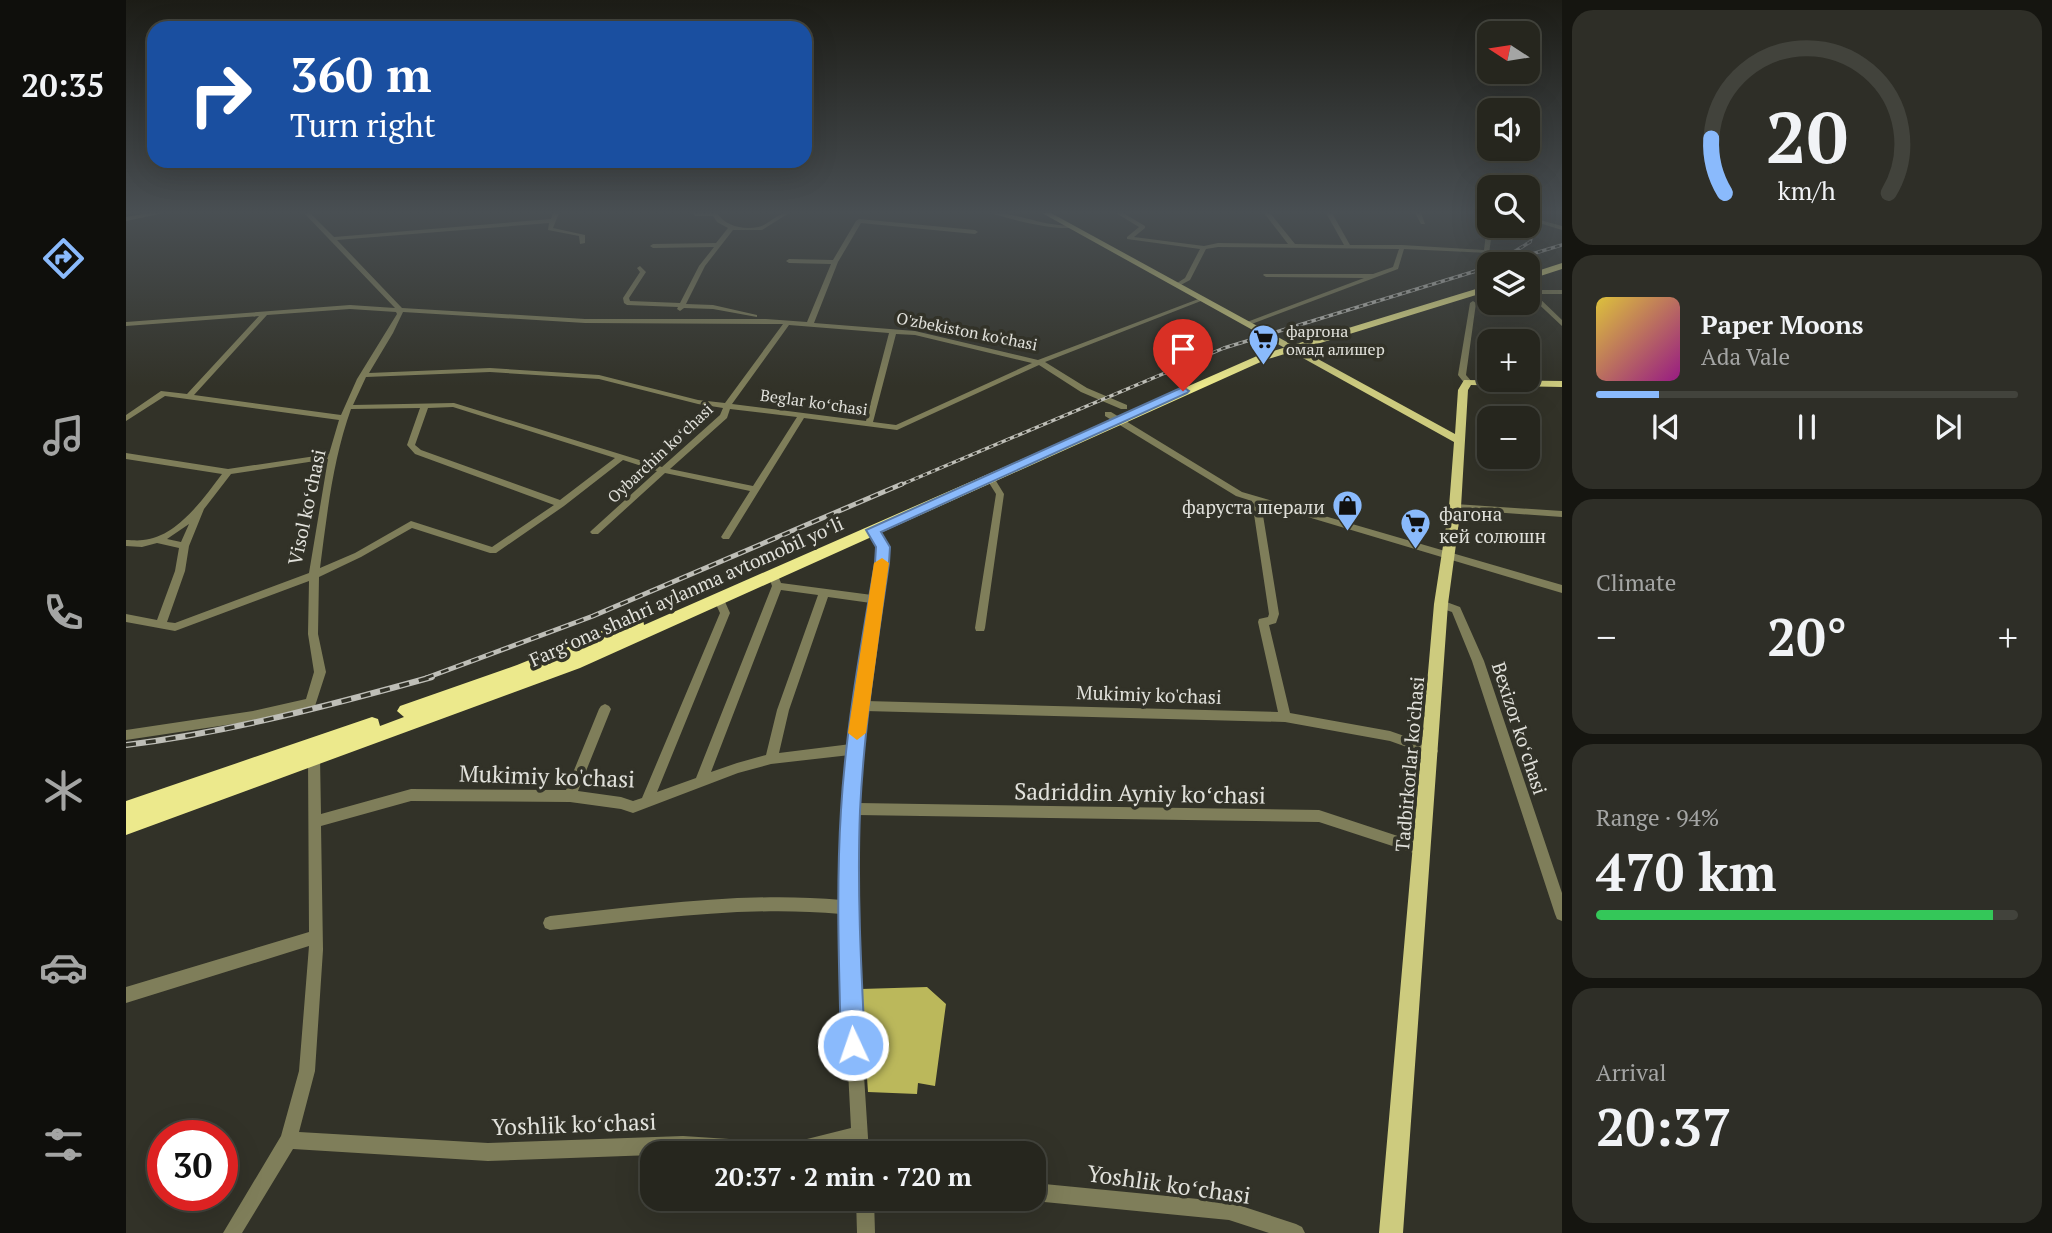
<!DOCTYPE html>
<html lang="en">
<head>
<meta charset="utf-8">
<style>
	:root { --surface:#26261e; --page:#2e2e27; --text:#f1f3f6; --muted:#a4a5a4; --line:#42433c; --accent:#8abafc }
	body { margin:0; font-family:"PT Serif",serif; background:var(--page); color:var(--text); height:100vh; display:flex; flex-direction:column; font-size:26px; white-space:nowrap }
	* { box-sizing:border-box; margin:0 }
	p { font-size:23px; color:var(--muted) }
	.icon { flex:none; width:38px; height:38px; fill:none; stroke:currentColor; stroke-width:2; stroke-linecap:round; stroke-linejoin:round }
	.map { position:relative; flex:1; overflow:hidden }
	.details { display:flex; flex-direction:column; gap:10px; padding:10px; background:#151510; width:490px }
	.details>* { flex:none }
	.guide { position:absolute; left:21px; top:21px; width:665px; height:147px; border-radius:21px; box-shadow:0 7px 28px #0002,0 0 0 2px var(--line); background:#1a4fa0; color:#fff; overflow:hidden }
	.needle { width:46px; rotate:282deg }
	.fabs { position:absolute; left:1351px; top:21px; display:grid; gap:14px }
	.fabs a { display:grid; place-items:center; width:63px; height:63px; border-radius:14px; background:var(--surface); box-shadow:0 7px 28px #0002,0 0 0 2px var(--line); font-size:35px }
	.speed { position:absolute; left:21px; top:1120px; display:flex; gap:14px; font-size:35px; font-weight:700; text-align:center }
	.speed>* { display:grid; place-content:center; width:91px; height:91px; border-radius:50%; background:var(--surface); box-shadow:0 7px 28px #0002,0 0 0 2px var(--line); line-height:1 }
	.speed .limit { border:10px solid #d22; background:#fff; color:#111 }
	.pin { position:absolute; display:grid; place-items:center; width:60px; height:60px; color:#fff; margin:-72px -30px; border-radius:50% 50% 50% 0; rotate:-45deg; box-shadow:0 0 7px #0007 }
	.pin .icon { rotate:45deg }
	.me { position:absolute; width:77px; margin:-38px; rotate:357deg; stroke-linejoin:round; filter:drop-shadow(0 0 5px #0008) }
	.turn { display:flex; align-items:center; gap:24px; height:147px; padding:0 28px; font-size:32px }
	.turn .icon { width:91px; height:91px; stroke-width:2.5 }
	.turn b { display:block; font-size:49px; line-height:60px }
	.big { font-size:52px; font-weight:600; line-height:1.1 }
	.details .widget { flex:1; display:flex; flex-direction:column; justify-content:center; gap:10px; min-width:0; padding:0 24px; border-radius:21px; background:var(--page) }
	.details .dial { align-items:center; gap:0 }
	.dial svg { height:182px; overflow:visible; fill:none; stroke:var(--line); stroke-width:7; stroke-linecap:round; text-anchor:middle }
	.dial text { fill:var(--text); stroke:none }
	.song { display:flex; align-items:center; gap:21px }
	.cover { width:84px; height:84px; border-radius:10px; background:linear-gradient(135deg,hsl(50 70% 55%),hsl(310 70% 35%)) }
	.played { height:7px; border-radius:4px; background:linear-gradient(90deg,var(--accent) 15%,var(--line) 15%) }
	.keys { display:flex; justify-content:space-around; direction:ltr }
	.heat { display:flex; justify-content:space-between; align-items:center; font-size:38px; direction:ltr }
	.charge { height:10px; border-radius:5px; background:linear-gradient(90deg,#34c759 94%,var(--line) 0) }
	.trip { position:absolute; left:514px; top:1141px; width:406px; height:70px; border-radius:21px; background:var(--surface); box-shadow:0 7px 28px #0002,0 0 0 2px var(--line); font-weight:600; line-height:70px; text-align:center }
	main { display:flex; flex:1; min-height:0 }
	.dock { display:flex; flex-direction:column; width:126px; justify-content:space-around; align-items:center; background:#0f0f0c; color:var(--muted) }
	.dock .icon { width:49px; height:49px }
	.dock .on { color:var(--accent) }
	.dock b { font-size:32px; color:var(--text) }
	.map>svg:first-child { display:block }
	.building { fill:#bbb85b }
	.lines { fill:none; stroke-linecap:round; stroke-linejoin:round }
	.minor { fill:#7f7e5a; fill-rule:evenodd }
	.major { fill:#cdcb7e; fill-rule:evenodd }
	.highway { fill:#ece98c; fill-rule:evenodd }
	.rail-far2-casing { stroke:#bebeb7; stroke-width:3.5 }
	.rail-far1-casing { stroke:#bebeb7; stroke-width:5 }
	.rail-casing { stroke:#bebeb7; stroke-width:6 }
	.rail-far2 { stroke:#323228; stroke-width:2; stroke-dasharray:4.5; stroke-linecap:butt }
	.rail-far1 { stroke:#323228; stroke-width:2.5; stroke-dasharray:8; stroke-linecap:butt }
	.rail { stroke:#323228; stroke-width:3.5; stroke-dasharray:10; stroke-linecap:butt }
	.route { fill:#8abafc; stroke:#5a79a4; stroke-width:2 }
	.slow { fill:#f59e0b }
	.labels { text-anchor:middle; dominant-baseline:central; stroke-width:7; stroke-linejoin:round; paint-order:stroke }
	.far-street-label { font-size:16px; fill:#e1e1db; stroke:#323228 }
	.far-poi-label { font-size:16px; fill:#e1e1db; stroke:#323228; text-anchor:start }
	.poi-label { font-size:19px; fill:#e1e1db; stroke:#323228; text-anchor:end }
	.street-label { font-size:19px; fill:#e1e1db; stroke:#323228 }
	.near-street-label { font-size:23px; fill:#e1e1db; stroke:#323228 }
</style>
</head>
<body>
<main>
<nav class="dock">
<b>20:35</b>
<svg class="icon on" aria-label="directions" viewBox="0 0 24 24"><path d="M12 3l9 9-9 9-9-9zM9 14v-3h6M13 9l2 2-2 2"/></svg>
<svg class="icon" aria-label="music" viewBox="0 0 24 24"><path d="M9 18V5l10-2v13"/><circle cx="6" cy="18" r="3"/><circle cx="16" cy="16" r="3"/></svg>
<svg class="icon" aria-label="phone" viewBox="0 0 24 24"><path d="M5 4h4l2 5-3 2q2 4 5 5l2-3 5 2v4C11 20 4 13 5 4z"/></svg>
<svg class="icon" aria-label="climate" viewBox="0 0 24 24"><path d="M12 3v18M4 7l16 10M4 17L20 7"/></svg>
<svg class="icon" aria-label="car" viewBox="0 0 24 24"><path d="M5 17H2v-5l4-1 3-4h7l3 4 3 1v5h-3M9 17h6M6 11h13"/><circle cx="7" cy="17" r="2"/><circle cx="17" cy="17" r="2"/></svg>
<svg class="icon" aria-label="filters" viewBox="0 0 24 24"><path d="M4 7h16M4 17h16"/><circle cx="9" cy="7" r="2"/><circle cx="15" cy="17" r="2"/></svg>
</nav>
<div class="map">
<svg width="1436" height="1233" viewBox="0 0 1436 1233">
	<rect width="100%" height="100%" fill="#323228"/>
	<!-- building -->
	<path class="building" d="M801,987L820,1004L809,1086L792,1083L791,1094L742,1092L735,989Z"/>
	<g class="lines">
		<!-- minor -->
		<path class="minor" d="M24,213H38L0,221V217Z
			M178,213H184L208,237L425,219L427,213H433L427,228L459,235V243L454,244L453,236L422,230L423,223L211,240L276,308L459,319H640L681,322L705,264L663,263L660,261L663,259L707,260L730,221L733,219L849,230L852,232L849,234L735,223L712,262L688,323L789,331L912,360L1075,298L1080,299L919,362L961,388L1001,405V409H995L955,392L913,365L771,430L678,418L603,539H597L595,537L624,491L539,473L472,534H466L464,532L466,530L531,471L497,460L438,506L370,553H364L286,528L235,557L193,577L192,634L200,672L189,706L127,721L0,740V730L127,711L180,699L188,672L182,634L183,581L49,631L0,622V614L31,620L49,571L53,548L31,543L16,547L0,546V540C5,540 11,541 17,540C51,537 77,499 96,474L0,459V453L102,469L203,454L213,420L39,396L0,421V415L35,391L61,394L133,316L0,326V322L224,305L269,308ZM224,309L270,312L271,314L231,379L215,415L68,395L141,315ZM277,312L459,323L657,324L599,403L572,400L473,375L364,368L243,373L267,333ZM663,325L763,333L740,421L606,404ZM770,334L789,335L906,363L770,425L747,422ZM364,372L473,379L572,404L597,408L594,415L536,467L328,403L227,405L240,377ZM327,407L489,458L434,500L295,450L289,445L302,408ZM294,408L281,445L289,454L428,505L366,547L285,521L229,553L194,568C201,514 207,459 225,409ZM604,409L671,417L627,486L544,469L601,418ZM202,459L183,573L49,623L41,622L59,571L63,546L78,509L105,474ZM63,524L55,542L41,539Z
			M567,213H591C599,226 617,230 632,227C643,225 650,213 663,213L636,230H607L579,266L560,304L587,305L631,315V317L587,309L558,308L554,311L551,309L552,307L501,305L498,303L497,298L514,272L511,268L514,266L520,272L503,298L504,301L554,303L573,266L588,247L527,248L524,246L527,244L590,243L602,228L591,222L587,216H569Z
			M865,213C889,213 910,223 933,225C939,226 944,225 950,227C934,232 882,219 865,213Z
			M990,213H997L1019,226V228L1008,237L1078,246L1092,243L1162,244L1138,213H1144L1169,244L1218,245L1200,213H1206L1224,245H1276L1358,250L1361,226L1363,224L1367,226L1363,253L1278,249L1272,269L1123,325L1120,323L1121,322L1238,278L1140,277L1137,275L1138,274H1247L1267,267L1273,249L1092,247L1080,249L1064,280L1051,287L1048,285L1059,278L1074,249L1001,239V237L1013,227Z
			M1289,213H1295L1299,224H1295Z
			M1402,213H1407L1414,220L1436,226V230L1410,222Z
			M1406,290H1436V294H1409L1436,320V326L1404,296L1403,292Z
			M1347,301L1350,303L1340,375L1346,382L1342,384H1339L1332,375L1344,303Z
			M979,412H985L1116,492L1436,585V593L1135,503L1153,614L1150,623L1143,625L1164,713L1264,731L1310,747L1312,751L1310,755L1306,756L1264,741L1159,722L739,711L732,803L1193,810L1302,846L1304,850L1302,854L1297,856L1193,822L731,815L729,936L743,1153H727L726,1145L694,1153H527V1155L362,1161L167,1149L116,1233H97L155,1136L173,1071L183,946L0,1003V987L183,932L182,757L184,753L188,752L192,753L194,757L195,814L285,789L440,790L473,709L475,706L479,704L483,706L485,709L452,791L495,797L507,801L516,798L594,613L587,598L592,594L596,595L604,613L531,792L570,778L646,586L644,580L645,578H653L655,583L746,595L752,547L742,530L747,527L750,528L762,547L756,597L758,600L755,603L740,701L1152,712L1132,622L1133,619L1142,617L1143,614L1126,501L1110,496L979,416ZM655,590L692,595L651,710L640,755L611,763L585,772ZM702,597L745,603L728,706L725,744L653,753L663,710ZM724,755L719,809L716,900C618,891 521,906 424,916L419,918L417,923L419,928L424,930C521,920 618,905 715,914V936L725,1128L665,1143L557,1136L362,1143L173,1132L189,1071L197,950L195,826L285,801L444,802L495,809L507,813L612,773L645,764Z
			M864,475L867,476L878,494L859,628L858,631H850L849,628L870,494L860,478Z
			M1329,504L1436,511V517L1326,509L1324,507L1326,505Z
			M1315,600L1334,607L1358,661L1436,893V921L1431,919L1429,914L1346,661L1326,612L1311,607L1310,604Z
			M908,1183L1103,1202L1170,1224L1176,1227L1179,1233H1143L1103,1220L908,1201L903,1199H908Z
			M730,1199H748L749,1233H731Z"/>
		<!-- major -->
		<path class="major" d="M916,213H925L1329,434L1332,390L1338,380L1436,381V387L1345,385L1342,390L1335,507L1322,604L1277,1233H1253L1308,604L1323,507L1328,442Z"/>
		<!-- highway -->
		<path class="highway" d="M1436,263V269L1402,280V274Z
			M1363,285V291L1139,360L454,668L0,835V801L246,717L252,719L254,726L278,717L271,711L274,706L391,665L505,619H517L518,625L1131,356Z"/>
		<defs>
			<path id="rail-far2" d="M1386,260L1436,245
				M1352,265L1386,253L1404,242L1408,227L1402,217
				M772,486L1098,348L1363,267"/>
			<path id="rail-far1" d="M300,678L467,616L776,484"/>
			<path id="rail" d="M0,745C104,732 205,705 306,677"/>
		</defs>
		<!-- rail-far2 casing -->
		<use href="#rail-far2" class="rail-far2-casing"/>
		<!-- rail-far1 casing -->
		<use href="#rail-far1" class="rail-far1-casing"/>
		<!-- rail casing -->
		<use href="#rail" class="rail-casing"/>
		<!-- rail-far2 -->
		<use href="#rail-far2" class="rail-far2"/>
		<!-- rail-far1 -->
		<use href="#rail-far1" class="rail-far1"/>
		<!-- rail -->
		<use href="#rail" class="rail"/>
	</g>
	<!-- sky -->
	<linearGradient id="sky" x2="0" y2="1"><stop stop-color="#1c1c16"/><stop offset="0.55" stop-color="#494f53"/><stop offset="1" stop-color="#494f53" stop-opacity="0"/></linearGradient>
	<rect width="1436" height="386" fill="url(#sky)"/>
	<!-- route -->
	<path class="route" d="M1057,387L1063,391L1061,393L755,532L764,547L763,563C751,645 738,727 734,811C731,889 735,966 739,1045L736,1053L727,1057L719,1053L715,1045C713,966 710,889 715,810C720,727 735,645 749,563L750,547L740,530Z"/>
	<!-- slow -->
	<path class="slow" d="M756,558L763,563L740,733L731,740L722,733L748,563Z"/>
	<!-- icons -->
	<defs>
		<symbol id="supermarket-pin" viewBox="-11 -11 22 30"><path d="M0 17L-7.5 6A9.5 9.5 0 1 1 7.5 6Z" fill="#8abafc" stroke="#323228"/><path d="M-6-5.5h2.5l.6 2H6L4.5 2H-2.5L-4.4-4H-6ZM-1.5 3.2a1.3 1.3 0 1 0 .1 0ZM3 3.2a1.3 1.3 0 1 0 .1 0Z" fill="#111"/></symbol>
		<symbol id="shop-pin" viewBox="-11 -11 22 30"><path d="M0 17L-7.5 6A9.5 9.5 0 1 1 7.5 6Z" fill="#8abafc" stroke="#323228"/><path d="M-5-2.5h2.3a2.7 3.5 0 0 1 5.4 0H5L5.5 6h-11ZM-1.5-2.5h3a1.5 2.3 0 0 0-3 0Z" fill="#111"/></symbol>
	</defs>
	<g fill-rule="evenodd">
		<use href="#supermarket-pin" x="1120" y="322" width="35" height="47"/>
		<use href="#shop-pin" x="1204" y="488" width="35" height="47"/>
		<use href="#supermarket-pin" x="1272" y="506" width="35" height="47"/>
	</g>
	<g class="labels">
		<!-- far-street labels -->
		<g class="far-street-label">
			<text transform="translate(841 331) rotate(11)">O'zbekiston ko'chasi</text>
			<text transform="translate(688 402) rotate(8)">Beglar koʻchasi</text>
			<text transform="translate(534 453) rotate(-43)">Oybarchin koʻchasi</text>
		</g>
		<!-- far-poi labels -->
		<g class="far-poi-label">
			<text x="1160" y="331">фаргона<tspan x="1160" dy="18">омад алишер</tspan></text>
		</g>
		<!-- poi labels -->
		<g class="poi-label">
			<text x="1199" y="506">фаруста шерали</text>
			<text x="1313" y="513" text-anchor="start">фагона<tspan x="1313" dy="22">кей солюшн</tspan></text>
		</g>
		<!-- street labels -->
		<g class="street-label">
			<text transform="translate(180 507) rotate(-78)">Visol koʻchasi</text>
			<text transform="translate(560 591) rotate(-24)">Fargʻona shahri aylanma avtomobil yoʻli</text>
			<text transform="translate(1023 694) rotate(2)">Mukimiy ko'chasi</text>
			<text transform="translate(1394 728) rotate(72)">Bexizor koʻchasi</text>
			<text transform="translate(1283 764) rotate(-85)">Tadbirkorlar ko'chasi</text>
		</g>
		<!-- near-street labels -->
		<g class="near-street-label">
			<text transform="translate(421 776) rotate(2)">Mukimiy ko'chasi</text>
			<text transform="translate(1014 793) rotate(1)">Sadriddin Ayniy koʻchasi</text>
			<text transform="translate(448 1124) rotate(-2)">Yoshlik koʻchasi</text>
			<text transform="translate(1043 1184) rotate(8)">Yoshlik koʻchasi</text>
		</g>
	</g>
</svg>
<div class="fabs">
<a><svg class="needle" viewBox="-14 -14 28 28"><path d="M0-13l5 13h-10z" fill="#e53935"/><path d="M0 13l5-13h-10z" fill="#a4a5a4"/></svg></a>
<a><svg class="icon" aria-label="sound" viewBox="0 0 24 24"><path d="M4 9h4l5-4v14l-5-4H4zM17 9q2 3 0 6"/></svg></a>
<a><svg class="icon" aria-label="search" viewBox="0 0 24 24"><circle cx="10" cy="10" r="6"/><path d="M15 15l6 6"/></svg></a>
<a><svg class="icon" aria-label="layers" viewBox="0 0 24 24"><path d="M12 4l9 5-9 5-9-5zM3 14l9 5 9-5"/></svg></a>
<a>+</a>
<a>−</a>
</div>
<div class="speed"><div class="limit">30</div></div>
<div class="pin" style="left:1057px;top:391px;background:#d93025"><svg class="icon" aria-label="arrive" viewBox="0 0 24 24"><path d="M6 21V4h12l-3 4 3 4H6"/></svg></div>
<svg class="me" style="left:727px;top:1045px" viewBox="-20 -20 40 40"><circle r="17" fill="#8abafc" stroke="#fff" stroke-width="3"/><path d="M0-11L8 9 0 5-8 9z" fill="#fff"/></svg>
<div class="trip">20:37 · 2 min · 720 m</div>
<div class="guide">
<div class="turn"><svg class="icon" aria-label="right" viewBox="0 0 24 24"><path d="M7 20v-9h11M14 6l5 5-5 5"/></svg><div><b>360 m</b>Turn right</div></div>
</div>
</div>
<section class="details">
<div class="widget dial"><svg viewBox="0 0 100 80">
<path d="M14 69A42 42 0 1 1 86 69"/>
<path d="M14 69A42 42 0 0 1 8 45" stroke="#8abafc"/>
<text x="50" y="56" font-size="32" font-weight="700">20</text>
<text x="50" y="72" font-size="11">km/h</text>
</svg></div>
<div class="widget">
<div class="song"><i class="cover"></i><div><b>Paper Moons</b><p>Ada Vale</p></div></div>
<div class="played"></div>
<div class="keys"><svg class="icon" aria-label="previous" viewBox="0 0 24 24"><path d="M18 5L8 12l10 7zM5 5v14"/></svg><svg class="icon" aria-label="pause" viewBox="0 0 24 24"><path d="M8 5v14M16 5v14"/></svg><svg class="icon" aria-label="next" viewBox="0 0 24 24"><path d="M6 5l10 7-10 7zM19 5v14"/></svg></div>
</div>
<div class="widget"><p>Climate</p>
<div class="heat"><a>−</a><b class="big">20°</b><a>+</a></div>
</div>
<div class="widget"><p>Range · 94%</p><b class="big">470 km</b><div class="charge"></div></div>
<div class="widget"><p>Arrival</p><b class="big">20:37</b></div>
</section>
</main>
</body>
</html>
